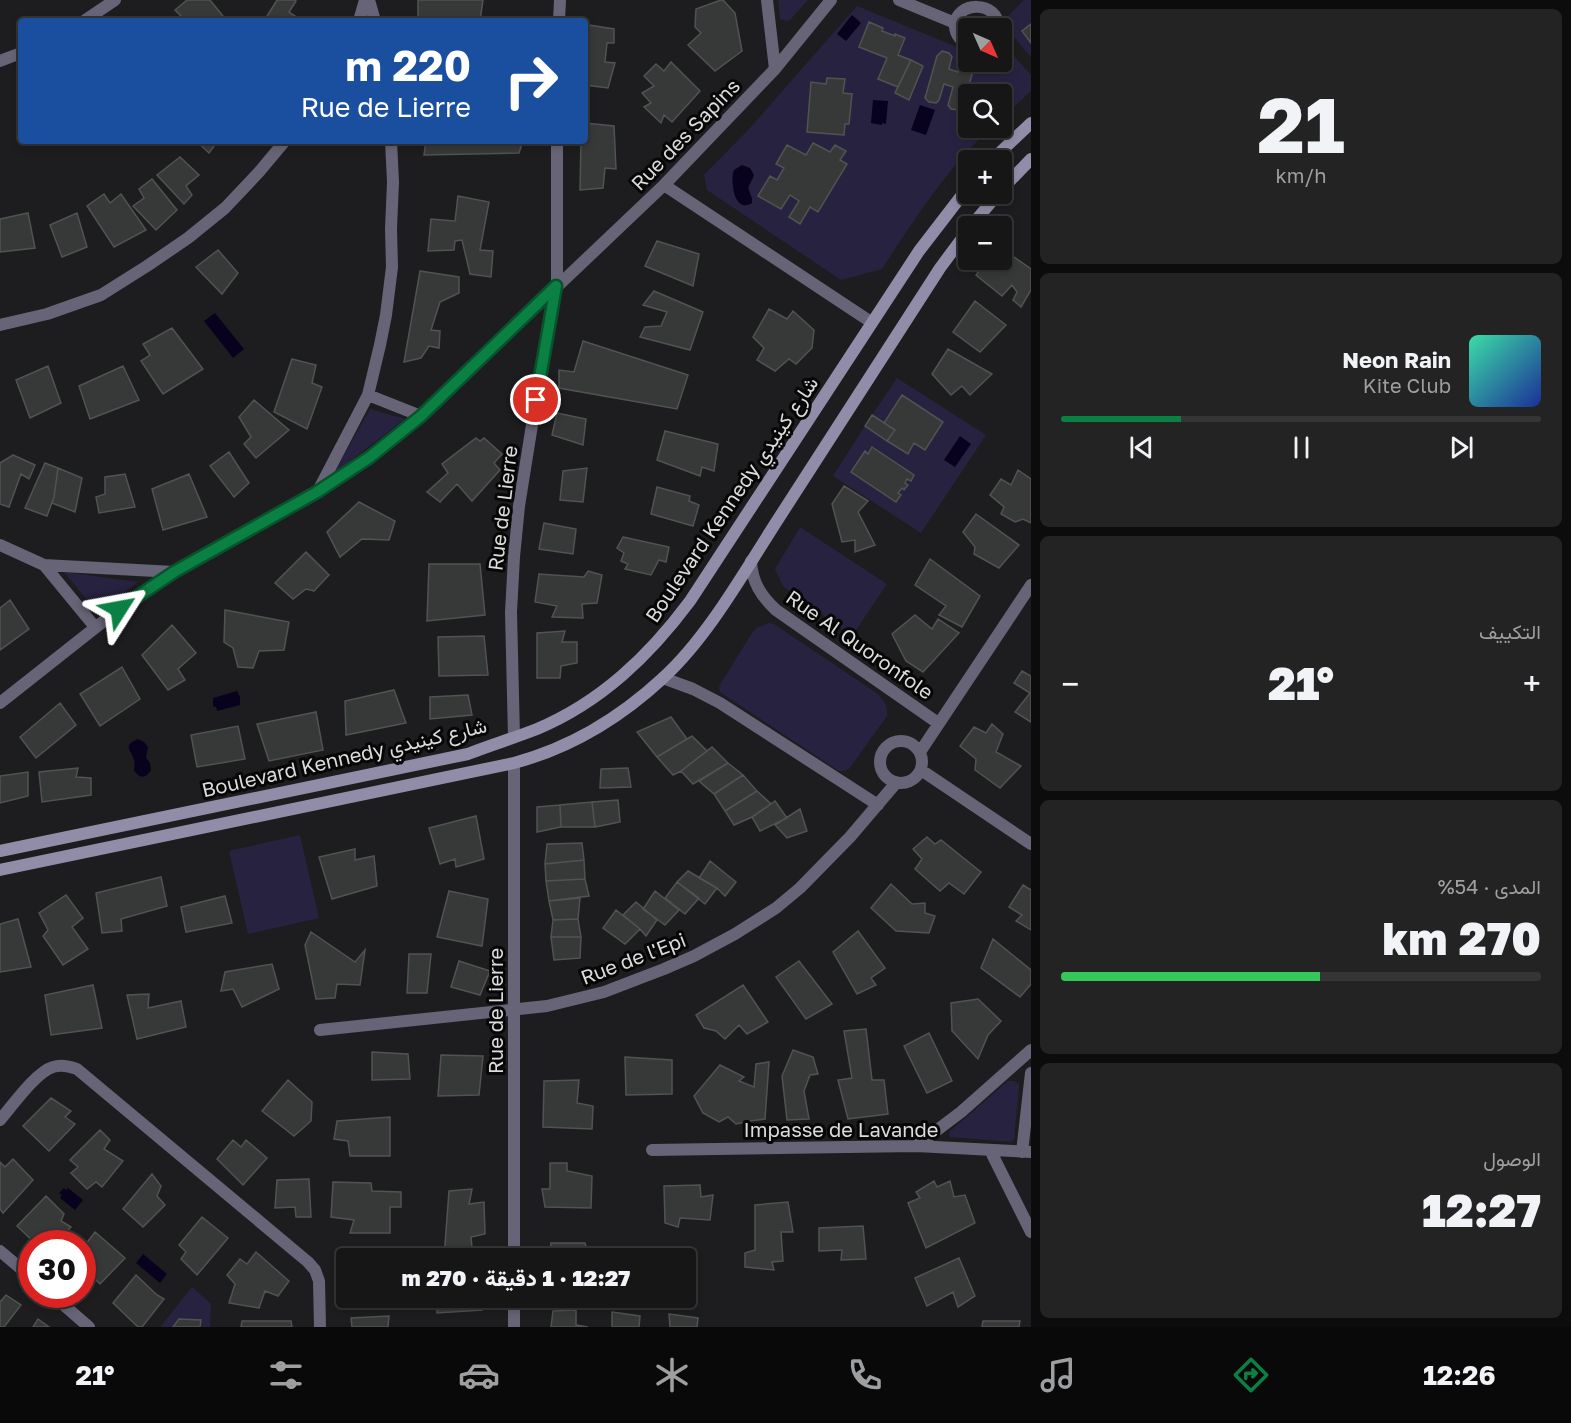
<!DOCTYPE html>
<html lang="ar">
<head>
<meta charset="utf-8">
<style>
	:root { --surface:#161617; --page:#232324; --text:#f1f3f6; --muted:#9e9fa1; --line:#353536; --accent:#0b8043 }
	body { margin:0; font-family:"Golos Text",Vazirmatn,sans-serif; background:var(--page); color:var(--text); direction:rtl; height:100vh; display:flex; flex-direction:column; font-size:22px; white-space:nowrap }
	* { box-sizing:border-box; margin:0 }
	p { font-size:20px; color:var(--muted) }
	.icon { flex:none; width:33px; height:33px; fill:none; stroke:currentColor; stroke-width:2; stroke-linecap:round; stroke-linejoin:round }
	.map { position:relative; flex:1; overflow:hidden; direction:ltr }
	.sheet { display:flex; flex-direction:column; gap:9px; padding:9px; background:#0c0c0d; width:540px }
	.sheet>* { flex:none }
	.guide { position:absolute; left:18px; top:18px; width:570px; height:126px; border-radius:6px; box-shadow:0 3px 9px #0003,0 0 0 2px var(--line); direction:rtl; background:#1a4fa0; color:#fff; overflow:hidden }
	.needle { width:39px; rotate:135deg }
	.controls { position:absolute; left:958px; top:18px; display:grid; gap:12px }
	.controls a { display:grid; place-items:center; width:54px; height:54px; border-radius:6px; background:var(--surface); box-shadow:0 3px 9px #0003,0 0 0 2px var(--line); font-size:30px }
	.speed { position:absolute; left:18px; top:1230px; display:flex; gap:12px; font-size:30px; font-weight:700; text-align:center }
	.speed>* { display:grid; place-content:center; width:78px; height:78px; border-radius:50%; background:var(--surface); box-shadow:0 3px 9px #0003,0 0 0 2px var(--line); line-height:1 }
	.speed .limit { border:9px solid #d22; background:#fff; color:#111 }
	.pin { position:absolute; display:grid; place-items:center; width:51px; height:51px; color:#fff; margin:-26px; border:3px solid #fff; border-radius:50%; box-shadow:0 2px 6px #0007 }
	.me { position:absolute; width:66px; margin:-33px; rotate:56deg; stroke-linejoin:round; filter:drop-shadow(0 0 4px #0008) }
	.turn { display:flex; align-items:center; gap:21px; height:126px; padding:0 18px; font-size:27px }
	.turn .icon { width:78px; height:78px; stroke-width:2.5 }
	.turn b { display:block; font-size:42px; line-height:51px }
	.big { font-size:45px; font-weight:800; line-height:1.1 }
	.sheet .widget { flex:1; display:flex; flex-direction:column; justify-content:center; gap:9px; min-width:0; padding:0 21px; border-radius:9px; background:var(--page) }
	.sheet .dial { align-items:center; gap:0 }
	.dial b { font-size:78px; line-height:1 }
	.song { display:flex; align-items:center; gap:18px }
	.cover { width:72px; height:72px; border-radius:9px; background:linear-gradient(135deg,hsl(160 70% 55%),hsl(230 70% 35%)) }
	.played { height:6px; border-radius:3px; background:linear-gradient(90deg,var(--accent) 25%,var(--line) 25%) }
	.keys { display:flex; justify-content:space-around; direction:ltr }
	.heat { display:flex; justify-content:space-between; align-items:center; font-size:33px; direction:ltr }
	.charge { height:9px; border-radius:4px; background:linear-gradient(90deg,#34c759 54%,var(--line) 0) }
	.trip { position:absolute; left:336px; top:1248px; width:360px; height:60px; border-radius:6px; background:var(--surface); box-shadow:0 3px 9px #0003,0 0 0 2px var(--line); font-weight:800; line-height:60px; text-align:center; direction:rtl }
	.tab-bar { display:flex; height:96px; justify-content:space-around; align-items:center; background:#090909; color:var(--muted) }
	.tab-bar .icon { width:42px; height:42px }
	.tab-bar .on { color:var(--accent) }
	.tab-bar b { font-size:27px; color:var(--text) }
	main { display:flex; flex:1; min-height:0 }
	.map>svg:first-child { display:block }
	.green { fill:#272240; fill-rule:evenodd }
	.water { fill:#09021e }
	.building { fill:#373938; stroke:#515352; stroke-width:1.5 }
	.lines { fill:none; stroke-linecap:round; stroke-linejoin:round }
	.street { stroke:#666476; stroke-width:12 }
	.secondary { stroke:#918da9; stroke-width:12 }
	.route-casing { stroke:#07532c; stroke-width:15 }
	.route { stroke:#0b8043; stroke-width:10 }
	.labels { text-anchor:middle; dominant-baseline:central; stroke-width:6; stroke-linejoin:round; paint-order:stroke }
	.street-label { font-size:20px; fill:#dcdcdd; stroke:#070708 }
</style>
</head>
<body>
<main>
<section class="sheet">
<div class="widget dial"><b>21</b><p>km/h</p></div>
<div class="widget">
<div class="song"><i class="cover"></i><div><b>Neon Rain</b><p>Kite Club</p></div></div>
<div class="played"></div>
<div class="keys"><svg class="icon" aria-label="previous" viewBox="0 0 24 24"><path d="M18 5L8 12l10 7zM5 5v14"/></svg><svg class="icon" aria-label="pause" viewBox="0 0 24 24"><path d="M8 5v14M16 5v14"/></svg><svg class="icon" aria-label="next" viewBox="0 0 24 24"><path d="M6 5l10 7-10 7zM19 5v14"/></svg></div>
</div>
<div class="widget"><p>التكييف</p>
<div class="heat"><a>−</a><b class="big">21°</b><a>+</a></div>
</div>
<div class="widget"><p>المدى · 54%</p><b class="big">270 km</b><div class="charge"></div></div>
<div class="widget"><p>الوصول</p><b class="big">12:27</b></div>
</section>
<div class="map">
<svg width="1031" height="1327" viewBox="0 0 1031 1327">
	<rect width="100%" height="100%" fill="#1d1d1f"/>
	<!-- green -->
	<path class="green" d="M778,0H808L790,20L787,21L780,19Z
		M1024,0H1031V24L1022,31L1031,43V57L1008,30L1007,17Z
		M857,6L969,52V59L963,60L958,72L949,69L953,60L949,53L942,51L938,54L925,95L929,102L936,103L944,84L953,87L948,102L949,107L955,111L962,108L975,66L974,62H1002V42L1031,75V91L1002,118V94H969V128H991C949,166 913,221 882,269L841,280L707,190L704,175L750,128ZM869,22L883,28L882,31L895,36L896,34L905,38L898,55L923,66L909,99L898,87L878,79L887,58L859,47ZM827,78L844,80L843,93L852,94L849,124H845L844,135L808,132L812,83L826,84ZM813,143L830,152L835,145L845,151L840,160L847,165L819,212L810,207L800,223L789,217L799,201L790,195L781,209L758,196L770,176L777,180L784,168L776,163L787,145L806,155ZM734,170L754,175C752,184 745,188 752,197L745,206L739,203L732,178Z
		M897,378L986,435L921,533L833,476L865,426L907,454L914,443L925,450L943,422L902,395L884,423L872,415ZM873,447L914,475L911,480L907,479L905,483L907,485L904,490L902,488L898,493L901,495L896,502L851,472L864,452L868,454Z
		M370,409L405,419L334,473Z
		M800,527L887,584L852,636L783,586L775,569Z
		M64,572L138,582L98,613Z
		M769,623L774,624L875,692C884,700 888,705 887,716L849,769L844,771H839L720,692L719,687L721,683L752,633L756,628Z
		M300,835L319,918L248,934L229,851Z
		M1008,1081H1014L1019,1084V1087L1014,1140L1010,1142L950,1137L949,1132Z
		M192,1287L211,1304L210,1327H200V1320L179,1319L173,1327H160Z"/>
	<!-- water -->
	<path class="water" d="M852,15L861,23L846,41L837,34Z
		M873,100L888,101L886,124L882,123V125L871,123Z
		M920,105L935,110L926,135L911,130Z
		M742,165L750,168L754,175L748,187L752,199V203C734,214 730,181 734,170Z
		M215,313L244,349L233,358L204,321Z
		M960,436L971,444L955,467L944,460Z
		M237,691L240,697V705L217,711L216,707L213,706V698Z
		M138,739L144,742L148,747L146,758L150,763L151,770C146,779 139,779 134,770C134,767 135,762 134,760C131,749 122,746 138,739Z
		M64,1188L66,1190L68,1188L83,1200L75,1210L60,1198L62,1195L59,1193Z
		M143,1254L167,1274L160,1283L136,1263Z"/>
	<!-- building -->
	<path class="building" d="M187,0H210L227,21H186L175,10Z
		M277,0H294L296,1L289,12L298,18L296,21H264Z
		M418,0H483L480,21H418Z
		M721,0H723L735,13L742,51L715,71L688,45L701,33L695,27L696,9Z
		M869,22L883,28L882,31L895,36V34L905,38L898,55L911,60L898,87L878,79L887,58L859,47Z
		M1031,24V43L1022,31Z
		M589,25L614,29V43H607L605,62L615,63L608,88L585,85V50Z
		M942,51L949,53L952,57L949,69L958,72L962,62L967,59H969V62H974L975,64L963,106L958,110L951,109L948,105L953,87L944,84L939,100L936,103L929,102L925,98L937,56Z
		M911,60L923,66L909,100L895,93Z
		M671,62L700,91L672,122L664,115L661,123L644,107L651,103L642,93L654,86L644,76L656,64L664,71Z
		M827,78L845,79L843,93L852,94L849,124H845L844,135L807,132L811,82L826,84Z
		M585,123L614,126L616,169L605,168L603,188L580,190L581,141H585Z
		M196,141H218L209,153Z
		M426,141H523L519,153L424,155Z
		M813,143L830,152L835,145L846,151L840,160L847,164L818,212L810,207L800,224L789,217L799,201L790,195L781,209L758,196L770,176L777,180L784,168L776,164L787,145L806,155Z
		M180,157L199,175L186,186L192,195L184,204L157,175Z
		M152,179L177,210L156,230L133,206L144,198L139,189Z
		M104,194L110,203L121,194L146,230L114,247L87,206Z
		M458,196L489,202L480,250L493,251L491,277L470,274L462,240L455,241L454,250L428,251L431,219L455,221Z
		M28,213L35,248L0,252V219Z
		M77,213L87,247L62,257L50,225Z
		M657,241L699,254L693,286L645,266Z
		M218,250L238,273L222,294L196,267Z
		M1004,250L1031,269V290L1021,307L1013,300L1017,292L1012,285L1002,296L976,275L987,260H1002V252Z
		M420,271L459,277V293L440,302L431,330L440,331L439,348L429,346L421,358L404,362Z
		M654,291L703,312L690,350L640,337L645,327L661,326L667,312L643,305Z
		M975,301L1006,325L980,352L953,332Z
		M769,309L787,319L793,311L814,330L812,348L796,364L789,359L775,371L757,360L764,348L753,337Z
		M172,328L203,369L163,394L141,361L150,355L143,344Z
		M583,341L688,375L677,409L559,388V370L574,372Z
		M948,349L992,374L970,395L962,386L951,395L932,374Z
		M292,359L316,365L312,383L322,387L307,429L274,412Z
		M48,366L61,403L30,418L16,380Z
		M123,366L139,400L90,419L79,386Z
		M902,395L943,422L925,450L914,443L908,454L887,441L895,430L884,423Z
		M254,400L289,430L256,458L244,444L251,437L239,417Z
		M557,413L586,419L583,445L552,435Z
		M872,415L895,430L887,441L865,426Z
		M665,431L718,444L714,471L702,467L700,476L657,460Z
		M476,438L480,441L484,438L502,454L494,463L500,470L472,501L457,484L440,502L427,492L448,473L442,464Z
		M872,447L914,475L911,481L907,479L905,483L908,485L904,490L902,488L898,493L901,495L896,502L851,472L865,451L868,454Z
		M229,452L249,483L234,497L210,466Z
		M13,455L35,465L29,479L21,474L9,507L0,504V463Z
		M45,463L58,468L54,497L47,516L25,508Z
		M58,468L82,478L75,512L52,503L54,497Z
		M587,468L583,502L560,500L563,471Z
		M1018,470L1031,479V523L1023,519L1015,522L1001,514L1004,507L990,495L1001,479L1011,485Z
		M125,474L135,507L99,513L96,497L105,494V477Z
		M189,474L207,517L163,530L152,489Z
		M844,486L868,501L858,512L875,545L855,552V540L842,542L832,504Z
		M657,487L690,496L689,501L699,505L693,526L651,514Z
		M359,502L395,521L389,540L362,539L340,557L327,532Z
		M976,514L1019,545L999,568L974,554L975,547L963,532Z
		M544,523L576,529L573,554L539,549Z
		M623,537L669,547L666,562L659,560L651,575L625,569L628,564L621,561L624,553L617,548Z
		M306,552L329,575L314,591L306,589L293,599L275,583Z
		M930,559L980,596L962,627L939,615L946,606L915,585Z
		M429,564H480L485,615L427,621Z
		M588,571L602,575L597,603L582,604L583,618L552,617L557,606L535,602L539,574L584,577Z
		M10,600L29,629L0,650V608Z
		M225,610L289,622L284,650L259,651L253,668L238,667L233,648L224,642Z
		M915,615L932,629L938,619L959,633L923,672L906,661L892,634Z
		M172,625L196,653L178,669L185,680L168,690L142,655Z
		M565,631L562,642H577V663L561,666L560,678H537V633Z
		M484,636L488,675L439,676L438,637Z
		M122,667L140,699L100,726L80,694Z
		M1022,671L1031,676V722L1015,712L1030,693L1014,683Z
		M394,690L406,723L346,735L345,701Z
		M468,695L472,715L430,719V697Z
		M60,703L76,725L36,758L20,737Z
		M316,712L323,750L269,761L257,724Z
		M671,717L687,739L657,757L637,732Z
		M992,724L1003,734L996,752L1021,766L1000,788L975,770L976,759L960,746L974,727L986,733Z
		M238,726L245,759L197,767L191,735Z
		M692,736L707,751L681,771L673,775L657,757Z
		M712,747L728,763L693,784L681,771Z
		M728,763L743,775L714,794L699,781Z
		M78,768L76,777L91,778V795L42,802L39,772Z
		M628,768L631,787L600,788L601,769Z
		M28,772V796L0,803V776Z
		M743,775L757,791L725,811L714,794Z
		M757,791L771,804L752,817L734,825L725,811Z
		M618,800L620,822L595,827L592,802Z
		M775,801L787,818L760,831L752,817Z
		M592,802L595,827H561L560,805Z
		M560,805L561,827L537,832V807Z
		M800,809L807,831L787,838L775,825Z
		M476,816L484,859L456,867L455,859L440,864L429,828Z
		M927,837L935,844L941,840L981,872L964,894L949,883L940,891L915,869L922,859L913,849Z
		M582,843L584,860L545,864L547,844Z
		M355,849V860L374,856L377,886L332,899L319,857Z
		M584,860L585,879L546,881L545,864Z
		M710,861L736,882L725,896L717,888L699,878Z
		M688,871L717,888L705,904L677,882Z
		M161,877L167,906L121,919L122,931L102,933L96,893Z
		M585,879L589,896L549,901L546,881Z
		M677,882L699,898L685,914L665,898Z
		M891,884L912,904L925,903V913L935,916L929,933L896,931L871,908Z
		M1023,885L1031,890V930L1016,921L1022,915L1009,907Z
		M449,891L488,899L482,946L437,937Z
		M655,891L679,910L665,925L643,909Z
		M66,895L83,918L72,927L88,949L63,965L43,936L48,930L39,913Z
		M225,896L232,923L186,932L181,907Z
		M580,898L578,919L553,920L549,901Z
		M636,902L657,920L646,936L640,929L623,915Z
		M616,910L640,929L625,944L603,928Z
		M18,919L31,967L0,972V924Z
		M578,919L581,937H551L553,920Z
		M858,931L885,968L871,978L876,985L857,994L833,952Z
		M311,932L355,962L365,950L360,985L337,984L335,998L316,999L305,945Z
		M551,937H581L580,958L554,960Z
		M993,939L1031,970V984L1020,997L981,968Z
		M409,954H431L427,993H407Z
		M459,961L490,971L480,995L451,987Z
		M799,961L832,1004L806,1019L776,977Z
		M272,964L279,989L242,1007L233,989L221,991L225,972Z
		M93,985L102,1028L51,1035L45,995Z
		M743,985L768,1022L747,1034L739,1025L725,1039L716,1031L704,1028L696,1015Z
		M149,994L148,1008L181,1001L186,1027L137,1039L127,995Z
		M978,999L1001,1021L988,1035L978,1059L952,1031L951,1003Z
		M866,1029L872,1080H884L888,1114L848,1119L838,1080L852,1078L844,1031Z
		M929,1033L952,1081L927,1093L904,1046Z
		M793,1050L813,1057L818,1074L810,1075L804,1091L809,1119L787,1120L782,1076Z
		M372,1052L408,1054L410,1079L372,1080Z
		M441,1055L483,1056L479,1095L438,1096Z
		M625,1057L672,1060V1094L626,1095Z
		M769,1062L765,1119L750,1121L736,1124L728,1117L719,1122L703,1113L694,1096L720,1065L744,1077L739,1081L754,1087L756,1064Z
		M288,1080L312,1102L311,1121L294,1136L262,1111Z
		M579,1080L577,1103L593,1106L592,1129L543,1127L544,1081Z
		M51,1098L71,1111L65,1117L75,1124L49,1151L23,1126Z
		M390,1117V1156H350L348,1141L334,1139L337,1121Z
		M100,1130L110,1140L104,1149L123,1161L102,1187L96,1182L87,1189L71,1173L78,1167L70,1160Z
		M233,1140L241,1147L246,1140L267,1158L243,1185L217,1159Z
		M13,1159L33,1180L3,1213L0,1209V1162L5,1167Z
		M550,1163H567V1171L592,1176L591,1208L545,1207L542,1189H550Z
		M152,1174L161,1186L157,1196L165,1205L143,1227L123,1209Z
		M309,1179L311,1217H296L295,1207L275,1208L277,1180Z
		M934,1181L937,1187L950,1181L954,1197L965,1195L975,1223L926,1248L908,1203L920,1198L916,1192Z
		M333,1182L371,1183L372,1191L401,1192V1207H390V1233H350L354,1220L331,1217Z
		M700,1185L701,1197L713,1195L710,1220L680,1218L678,1227L665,1223L664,1186Z
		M472,1189L469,1204L484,1202L485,1234L471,1237L473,1258H444L449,1191Z
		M46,1196L64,1214L61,1221L71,1227L55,1244H36L17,1226Z
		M788,1202L793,1232H781L783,1261L772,1262L774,1270L745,1267V1253L755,1250V1205Z
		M202,1217L228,1238L197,1275L181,1259L186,1252L179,1245Z
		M863,1226L866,1259L841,1260L842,1250L819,1251V1228Z
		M95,1232L125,1258L100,1284L94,1278L89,1289L82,1284V1249Z
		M551,1243H585L588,1253L604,1256V1258H549Z
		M370,1251L391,1253V1258H369Z
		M256,1252L289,1281L278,1296L265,1291L259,1308L229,1303L235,1284L227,1275L240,1259L247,1264Z
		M959,1258L975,1296L958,1307L953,1292L927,1306L915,1278Z
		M136,1275L157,1295L164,1299L142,1327H138L113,1303Z
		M6,1295L21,1305L4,1327H0V1302Z
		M438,1298H482V1310L437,1313Z
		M576,1310V1325L588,1327H551L553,1311Z
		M612,1312L640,1316L639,1327H612Z
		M669,1314L698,1318L697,1327H670Z
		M389,1316L388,1327H352L351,1318Z
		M38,1319L49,1327H33Z
		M179,1319L201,1320L200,1327H173Z
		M242,1321H291L292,1327H241Z
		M983,1321H1020L1019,1327H982Z"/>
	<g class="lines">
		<!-- street -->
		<path class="street" d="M369,0L375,21
			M767,0L775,69
			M899,0L955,23
			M84,21L115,0
			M359,21L365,0
			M559,21L560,0
			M969,45C961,41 956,36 955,27C954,0 1000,0 998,28
			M0,61L21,53
			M664,185L871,322
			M0,325L47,314L101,295L147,266L188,238L225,208L259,172L285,141
			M368,395L421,416
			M318,491L368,395L380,345L386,315L392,267L391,229L393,182L391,141
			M0,545L44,565L174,572
			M751,561C752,582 761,596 776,610L938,723
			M44,565L95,627
			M663,678L693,689L720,703L878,805
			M0,703L119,609L174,572L317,492L370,457L421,416L664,185L775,69L831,0
			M514,737L511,612L514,557L519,506L536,400L557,286V141
			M880 762a21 21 0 1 1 42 0a21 21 0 1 1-42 0Z
			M920,752L1031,585
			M921,770L1031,844
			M320,1030L547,1006L604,992L664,969L694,956L735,934L776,908L800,888L850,837L896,783
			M0,1120C12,1106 36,1072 53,1067C61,1064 69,1066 77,1069L308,1262L315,1270L319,1281L320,1327
			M916,1146L961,1112L1031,1050
			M652,1150L916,1146L1031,1152
			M990,1150L1031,1232
			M1022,1152L1031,1073
			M0,1251L32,1278
			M514,1258V763
			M51,1294L89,1327
			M514,1327V1298"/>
		<!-- secondary -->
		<path class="secondary" d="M992,160L1031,123
			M1002,189L1031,159
			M971,226L998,194
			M0,851L468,754C491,745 514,738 537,729C601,702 649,656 690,601L919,251L969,186
			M0,870L514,763C570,748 621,717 663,678C707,638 743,574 775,524C830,439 885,353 940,268L969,229"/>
	</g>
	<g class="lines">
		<defs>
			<path id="route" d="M119,609L174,572L317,492L370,457L421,416L556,286L536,400"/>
		</defs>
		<!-- route casing -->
		<use href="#route" class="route-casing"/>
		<!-- route -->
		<use href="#route" class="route"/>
	</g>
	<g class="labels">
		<!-- street labels -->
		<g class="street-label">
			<text transform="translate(685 134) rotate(-46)">Rue des Sapins</text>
			<text transform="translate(731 499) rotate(-56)">Boulevard Kennedy شارع كينيدي</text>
			<text transform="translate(502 508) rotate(-83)">Rue de Lierre</text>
			<text transform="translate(860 644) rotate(35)">Rue Al Quoronfole</text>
			<text transform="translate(344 757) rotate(-13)">Boulevard Kennedy شارع كينيدي</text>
			<text transform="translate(633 958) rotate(-21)">Rue de l'Epi</text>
			<text transform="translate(495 1011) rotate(-90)">Rue de Lierre</text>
			<text x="841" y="1129">Impasse de Lavande</text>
		</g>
	</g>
</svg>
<div class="controls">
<a><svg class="needle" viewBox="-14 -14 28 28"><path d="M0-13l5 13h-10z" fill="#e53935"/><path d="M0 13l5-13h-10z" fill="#9e9fa1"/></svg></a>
<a><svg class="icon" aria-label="search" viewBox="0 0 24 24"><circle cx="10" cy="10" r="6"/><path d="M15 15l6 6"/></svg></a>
<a>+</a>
<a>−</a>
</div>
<div class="speed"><div class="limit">30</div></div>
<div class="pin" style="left:536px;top:400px;background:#d93025"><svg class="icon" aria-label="arrive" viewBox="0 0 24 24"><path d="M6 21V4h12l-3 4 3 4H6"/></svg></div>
<svg class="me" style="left:119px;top:609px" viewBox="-20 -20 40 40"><path d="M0-17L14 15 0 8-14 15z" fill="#0b8043" stroke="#fff" stroke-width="4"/></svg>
<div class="trip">12:27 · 1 دقيقة · 270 m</div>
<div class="guide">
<div class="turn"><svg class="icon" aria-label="right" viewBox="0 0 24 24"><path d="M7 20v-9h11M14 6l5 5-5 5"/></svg><div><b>220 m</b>Rue de Lierre</div></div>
</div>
</div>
</main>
<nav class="tab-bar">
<b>12:26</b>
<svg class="icon on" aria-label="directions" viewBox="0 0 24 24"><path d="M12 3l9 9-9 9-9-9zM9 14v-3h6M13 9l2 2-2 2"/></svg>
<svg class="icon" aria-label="music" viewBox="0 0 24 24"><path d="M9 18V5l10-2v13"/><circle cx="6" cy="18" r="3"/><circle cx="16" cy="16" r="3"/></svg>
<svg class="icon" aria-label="phone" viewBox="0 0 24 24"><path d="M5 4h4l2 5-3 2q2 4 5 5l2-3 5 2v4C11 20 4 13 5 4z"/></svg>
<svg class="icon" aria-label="climate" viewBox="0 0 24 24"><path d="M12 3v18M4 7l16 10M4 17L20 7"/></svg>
<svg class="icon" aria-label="car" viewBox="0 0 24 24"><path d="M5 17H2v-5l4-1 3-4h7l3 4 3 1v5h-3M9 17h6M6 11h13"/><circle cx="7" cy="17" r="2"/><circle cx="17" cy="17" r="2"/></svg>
<svg class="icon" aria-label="filters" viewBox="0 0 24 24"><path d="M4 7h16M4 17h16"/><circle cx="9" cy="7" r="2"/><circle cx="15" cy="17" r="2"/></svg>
<b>21°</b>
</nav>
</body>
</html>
